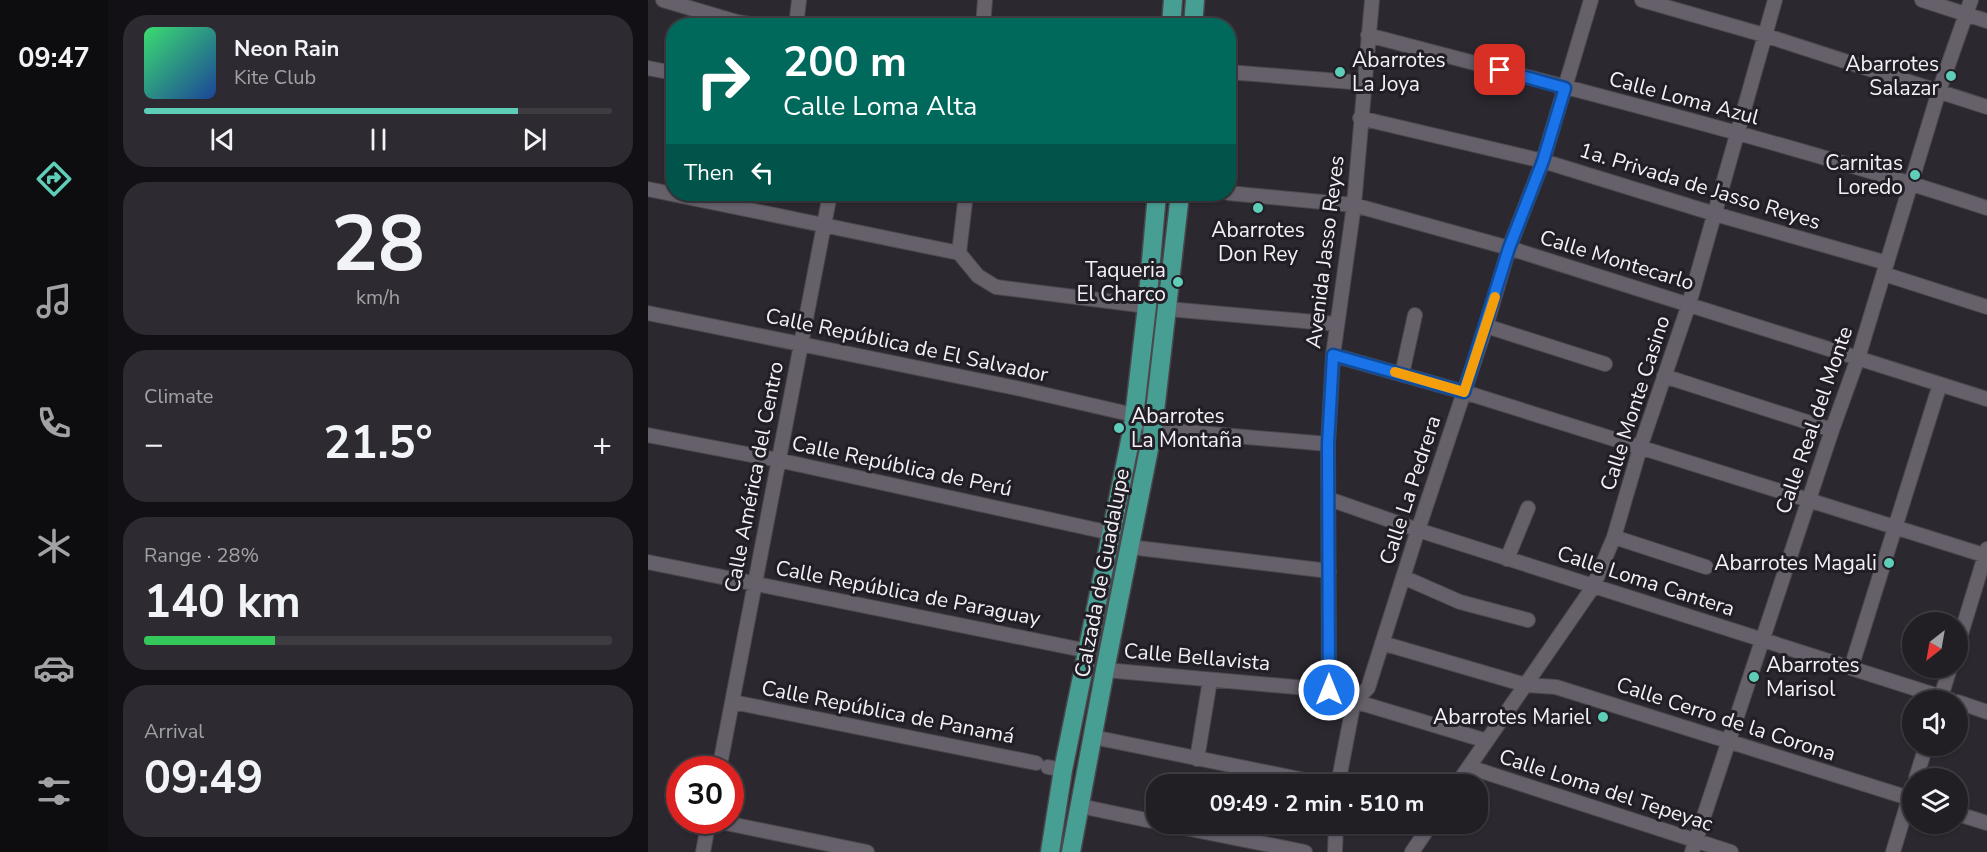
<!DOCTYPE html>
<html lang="en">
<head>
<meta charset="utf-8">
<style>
	:root { --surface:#211e24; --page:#2d2b31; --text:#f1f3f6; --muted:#a2a2a6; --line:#3e3c41; --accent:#5eceb8 }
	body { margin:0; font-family:"Nunito Sans",sans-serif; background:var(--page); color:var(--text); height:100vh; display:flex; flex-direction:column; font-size:22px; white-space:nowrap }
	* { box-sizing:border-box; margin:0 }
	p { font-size:20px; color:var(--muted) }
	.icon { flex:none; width:33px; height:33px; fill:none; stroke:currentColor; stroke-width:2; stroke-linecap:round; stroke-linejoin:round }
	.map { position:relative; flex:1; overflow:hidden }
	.side { display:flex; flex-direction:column; gap:15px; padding:15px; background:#121014; width:540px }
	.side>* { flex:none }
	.hud { position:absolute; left:18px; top:18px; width:570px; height:183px; border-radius:24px; box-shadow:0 2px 4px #0004,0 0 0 2px var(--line); background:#00695c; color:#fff; overflow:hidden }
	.needle { width:39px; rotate:211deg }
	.fabs { position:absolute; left:1254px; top:612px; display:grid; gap:12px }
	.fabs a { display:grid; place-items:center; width:66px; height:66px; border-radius:50%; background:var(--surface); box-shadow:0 2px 4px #0004,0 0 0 2px var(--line); font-size:30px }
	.speed { position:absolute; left:18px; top:756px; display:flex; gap:12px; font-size:30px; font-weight:700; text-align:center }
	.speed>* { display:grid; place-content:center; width:78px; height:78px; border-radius:50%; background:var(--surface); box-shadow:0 2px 4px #0004,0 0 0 2px var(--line); line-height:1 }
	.speed .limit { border:9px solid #d22; background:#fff; color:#111 }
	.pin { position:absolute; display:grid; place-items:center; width:51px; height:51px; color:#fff; margin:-26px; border-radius:12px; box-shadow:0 3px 9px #0006 }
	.me { position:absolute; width:66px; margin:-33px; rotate:0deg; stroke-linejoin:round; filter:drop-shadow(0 0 4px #0008) }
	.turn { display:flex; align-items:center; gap:21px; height:126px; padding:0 18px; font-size:27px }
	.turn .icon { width:78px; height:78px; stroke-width:2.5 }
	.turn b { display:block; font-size:42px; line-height:51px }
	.then { display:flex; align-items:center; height:57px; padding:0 18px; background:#0003; gap:12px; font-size:22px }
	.big { font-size:45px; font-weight:700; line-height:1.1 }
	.side .widget { flex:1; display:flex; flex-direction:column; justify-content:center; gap:9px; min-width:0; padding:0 21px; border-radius:24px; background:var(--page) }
	.side .dial { align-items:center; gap:0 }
	.dial b { font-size:78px; line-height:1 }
	.song { display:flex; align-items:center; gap:18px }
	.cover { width:72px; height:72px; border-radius:9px; background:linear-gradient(135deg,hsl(140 70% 55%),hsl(220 70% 35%)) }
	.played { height:6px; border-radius:3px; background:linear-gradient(90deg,var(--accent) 80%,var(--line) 80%) }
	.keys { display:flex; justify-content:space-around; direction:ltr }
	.heat { display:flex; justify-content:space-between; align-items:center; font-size:33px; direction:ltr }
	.charge { height:9px; border-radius:4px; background:linear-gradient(90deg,#34c759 28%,var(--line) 0) }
	.trip { position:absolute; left:498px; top:774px; width:342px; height:60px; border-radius:24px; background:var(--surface); box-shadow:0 2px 4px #0004,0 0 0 2px var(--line); font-weight:700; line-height:60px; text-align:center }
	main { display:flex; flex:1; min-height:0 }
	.tab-bar { display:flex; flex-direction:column; width:108px; justify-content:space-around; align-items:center; background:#0d0c0e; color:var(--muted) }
	.tab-bar .icon { width:42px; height:42px }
	.tab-bar .active { color:var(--accent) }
	.tab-bar b { font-size:27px; color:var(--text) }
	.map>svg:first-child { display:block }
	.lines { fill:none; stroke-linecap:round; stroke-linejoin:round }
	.street-casing { stroke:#4a474d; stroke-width:16 }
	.primary-casing { stroke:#4a474d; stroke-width:21 }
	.street { stroke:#65606a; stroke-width:14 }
	.primary { stroke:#479e93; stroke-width:18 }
	.route-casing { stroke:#114b97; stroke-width:15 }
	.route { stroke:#1a73e8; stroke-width:10 }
	.slow { stroke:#f59e0b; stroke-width:10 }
	.poi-dot { fill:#5eceb8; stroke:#221e26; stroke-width:2 }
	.labels { text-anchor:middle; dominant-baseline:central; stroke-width:6; stroke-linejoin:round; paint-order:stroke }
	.poi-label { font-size:21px; fill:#f3f1f6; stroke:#221e26; text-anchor:end }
	.street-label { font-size:21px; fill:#f3f1f6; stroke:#221e26 }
</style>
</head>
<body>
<main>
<nav class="tab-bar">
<b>09:47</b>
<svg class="icon active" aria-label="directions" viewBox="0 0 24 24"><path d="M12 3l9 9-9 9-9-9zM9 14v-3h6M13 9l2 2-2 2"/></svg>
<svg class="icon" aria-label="music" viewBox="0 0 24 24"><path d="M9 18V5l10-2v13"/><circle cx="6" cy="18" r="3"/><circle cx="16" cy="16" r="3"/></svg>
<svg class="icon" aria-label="phone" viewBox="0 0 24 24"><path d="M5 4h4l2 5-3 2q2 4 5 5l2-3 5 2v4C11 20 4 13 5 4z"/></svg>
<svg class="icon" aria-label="climate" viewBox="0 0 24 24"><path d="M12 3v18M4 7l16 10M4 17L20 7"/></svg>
<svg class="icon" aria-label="car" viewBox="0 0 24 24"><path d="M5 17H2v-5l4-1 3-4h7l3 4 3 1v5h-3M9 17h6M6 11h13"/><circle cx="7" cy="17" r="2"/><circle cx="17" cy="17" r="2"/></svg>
<svg class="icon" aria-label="filters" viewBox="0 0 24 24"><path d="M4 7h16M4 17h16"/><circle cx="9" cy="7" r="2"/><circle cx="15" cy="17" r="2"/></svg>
</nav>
<section class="side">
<div class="widget">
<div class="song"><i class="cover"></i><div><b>Neon Rain</b><p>Kite Club</p></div></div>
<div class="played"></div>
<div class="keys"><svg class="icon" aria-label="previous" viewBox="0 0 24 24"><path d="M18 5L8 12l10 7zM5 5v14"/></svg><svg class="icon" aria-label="pause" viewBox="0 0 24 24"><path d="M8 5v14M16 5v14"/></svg><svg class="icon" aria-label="next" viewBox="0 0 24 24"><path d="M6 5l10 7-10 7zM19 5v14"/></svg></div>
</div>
<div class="widget dial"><b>28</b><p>km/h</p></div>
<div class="widget"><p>Climate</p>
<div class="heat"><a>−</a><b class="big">21.5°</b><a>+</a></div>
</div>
<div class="widget"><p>Range · 28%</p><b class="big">140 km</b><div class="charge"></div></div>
<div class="widget"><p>Arrival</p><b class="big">09:49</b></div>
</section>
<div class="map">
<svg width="1339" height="852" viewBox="0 0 1339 852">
	<rect width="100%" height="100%" fill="#2c2830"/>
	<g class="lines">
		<defs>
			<path id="street" d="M15,0L89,22L116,26
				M994,0L1116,35L1339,107
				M1274,0L1339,21
				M148,26L151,0
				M335,26L337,0
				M720,35C927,90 1136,141 1339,208
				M0,68L26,73
				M580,72L716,83
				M712,118L895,161L1067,214L1239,263
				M0,189L311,253L330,276L348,287L499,306
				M580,193L706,205L861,248L1339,399
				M311,253L318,194
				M1236,274L1339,307
				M520,309L689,324
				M0,313L373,389L486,415L505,429L680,444
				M838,326L957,364
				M685,355L816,392L1339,556
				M754,374L767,315
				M1016,376L1184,430
				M0,435L130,460L463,533
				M681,499L770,530L1303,700
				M966,537L1058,567
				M482,547L681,571
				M859,559L880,508
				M0,562L440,651
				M755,577L812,602L880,620
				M734,643L878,685L908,687L1264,799
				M1310,644L1339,549
				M1203,668L1292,384
				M457,670L681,690L706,701L839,741
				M681,690L680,444L685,355L706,205L724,0
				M1292,700L1302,668
				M85,702L388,763
				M1310,702L1339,712
				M445,737L676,784
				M549,759L562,680
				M400,767L415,770
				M821,767L1083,852
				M71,770L182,194
				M1268,778L1278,746
				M690,784L706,701L720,688L770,530L838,326L861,248L895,161L943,0
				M809,784L945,587L966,537L992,448L1041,304L1127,0
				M432,806L508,822
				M1310,814L1339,823
				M63,820L219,852
				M517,824L657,852
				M55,852L61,820
				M687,852L688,824
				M764,852L783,824
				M1044,852L1184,430L1210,358L1291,91L1323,0
				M1245,852L1264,789"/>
			<path id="primary" d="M523,26L525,0
				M545,26L547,0
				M402,852L415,770L485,426L499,306L509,194
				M423,852L457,670L505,429L532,194"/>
		</defs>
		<!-- street casing -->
		<use href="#street" class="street-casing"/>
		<!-- primary casing -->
		<use href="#primary" class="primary-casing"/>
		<!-- street -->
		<use href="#street" class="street"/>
		<!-- primary -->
		<use href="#primary" class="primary"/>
	</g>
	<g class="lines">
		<defs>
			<path id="route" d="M681,690L680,444L685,355L816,392L861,248L895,161L917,88L852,70"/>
		</defs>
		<!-- route casing -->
		<use href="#route" class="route-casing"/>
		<!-- route -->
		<use href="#route" class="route"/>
		<!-- slow -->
		<path class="slow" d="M747,372L816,392L847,297"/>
	</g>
	<!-- markers -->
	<g class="poi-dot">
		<circle cx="692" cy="72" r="6"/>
		<circle cx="1303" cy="76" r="6"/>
		<circle cx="1267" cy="175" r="6"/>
		<circle cx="610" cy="208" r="6"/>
		<circle cx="530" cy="282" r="6"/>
		<circle cx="471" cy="428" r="6"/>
		<circle cx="1241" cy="563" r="6"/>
		<circle cx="1106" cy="677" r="6"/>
		<circle cx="955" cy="717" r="6"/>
	</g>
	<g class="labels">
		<!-- poi labels -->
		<g class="poi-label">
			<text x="704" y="60" text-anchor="start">Abarrotes<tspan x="704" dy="24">La Joya</tspan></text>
			<text x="1291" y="64">Abarrotes<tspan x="1291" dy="24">Salazar</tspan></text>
			<text x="1255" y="163">Carnitas<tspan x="1255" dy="24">Loredo</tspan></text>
			<text x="610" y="230" text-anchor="middle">Abarrotes<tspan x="610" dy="24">Don Rey</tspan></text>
			<text x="518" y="270">Taqueria<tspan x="518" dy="24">El Charco</tspan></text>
			<text x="483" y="416" text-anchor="start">Abarrotes<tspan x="483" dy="24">La Montaña</tspan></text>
			<text x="1229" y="563">Abarrotes Magali</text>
			<text x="1118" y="665" text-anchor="start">Abarrotes<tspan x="1118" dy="24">Marisol</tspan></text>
			<text x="943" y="717">Abarrotes Mariel</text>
		</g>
		<!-- street labels -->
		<g class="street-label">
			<text transform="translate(1036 98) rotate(15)">Calle Loma Azul</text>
			<text transform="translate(1052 186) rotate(17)">1a. Privada de Jasso Reyes</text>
			<text transform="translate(677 252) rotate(-83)">Avenida Jasso Reyes</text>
			<text transform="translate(969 260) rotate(17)">Calle Montecarlo</text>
			<text transform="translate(259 345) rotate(12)">Calle República de El Salvador</text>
			<text transform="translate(987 403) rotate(-72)">Calle Monte Casino</text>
			<text transform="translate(1166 420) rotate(-71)">Calle Real del Monte</text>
			<text transform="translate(254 466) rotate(12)">Calle República de Perú</text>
			<text transform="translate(106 477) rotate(-79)">Calle América del Centro</text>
			<text transform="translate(762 490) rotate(-72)">Calle La Pedrera</text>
			<text transform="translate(454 573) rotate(-79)">Calzada de Guadalupe</text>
			<text transform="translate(998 581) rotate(18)">Calle Loma Cantera</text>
			<text transform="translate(260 593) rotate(11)">Calle República de Paraguay</text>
			<text transform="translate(549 657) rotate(5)">Calle Bellavista</text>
			<text transform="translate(240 712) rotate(11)">Calle República de Panamá</text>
			<text transform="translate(1078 719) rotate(18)">Calle Cerro de la Corona</text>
			<text transform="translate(958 790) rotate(18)">Calle Loma del Tepeyac</text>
		</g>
	</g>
</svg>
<div class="fabs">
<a><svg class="needle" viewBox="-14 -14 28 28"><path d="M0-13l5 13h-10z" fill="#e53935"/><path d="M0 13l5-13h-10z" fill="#a2a2a6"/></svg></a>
<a><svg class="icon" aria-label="sound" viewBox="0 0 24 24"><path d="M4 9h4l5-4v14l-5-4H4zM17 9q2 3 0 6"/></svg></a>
<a><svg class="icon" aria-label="layers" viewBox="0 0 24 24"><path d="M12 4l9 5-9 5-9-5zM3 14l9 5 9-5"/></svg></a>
</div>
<div class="speed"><div class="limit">30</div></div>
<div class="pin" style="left:852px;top:70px;background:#d93025"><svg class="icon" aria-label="arrive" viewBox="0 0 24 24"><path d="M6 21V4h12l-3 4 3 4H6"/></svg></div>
<svg class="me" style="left:681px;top:690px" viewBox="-20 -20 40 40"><circle r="17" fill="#1a73e8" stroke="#fff" stroke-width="3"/><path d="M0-11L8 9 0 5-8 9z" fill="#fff"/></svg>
<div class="trip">09:49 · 2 min · 510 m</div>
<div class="hud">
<div class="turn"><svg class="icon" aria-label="right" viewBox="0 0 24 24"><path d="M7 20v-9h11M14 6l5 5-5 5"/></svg><div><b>200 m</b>Calle Loma Alta</div></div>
<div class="then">Then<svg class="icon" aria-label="left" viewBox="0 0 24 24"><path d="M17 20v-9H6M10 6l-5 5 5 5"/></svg></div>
</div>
</div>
</main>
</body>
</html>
